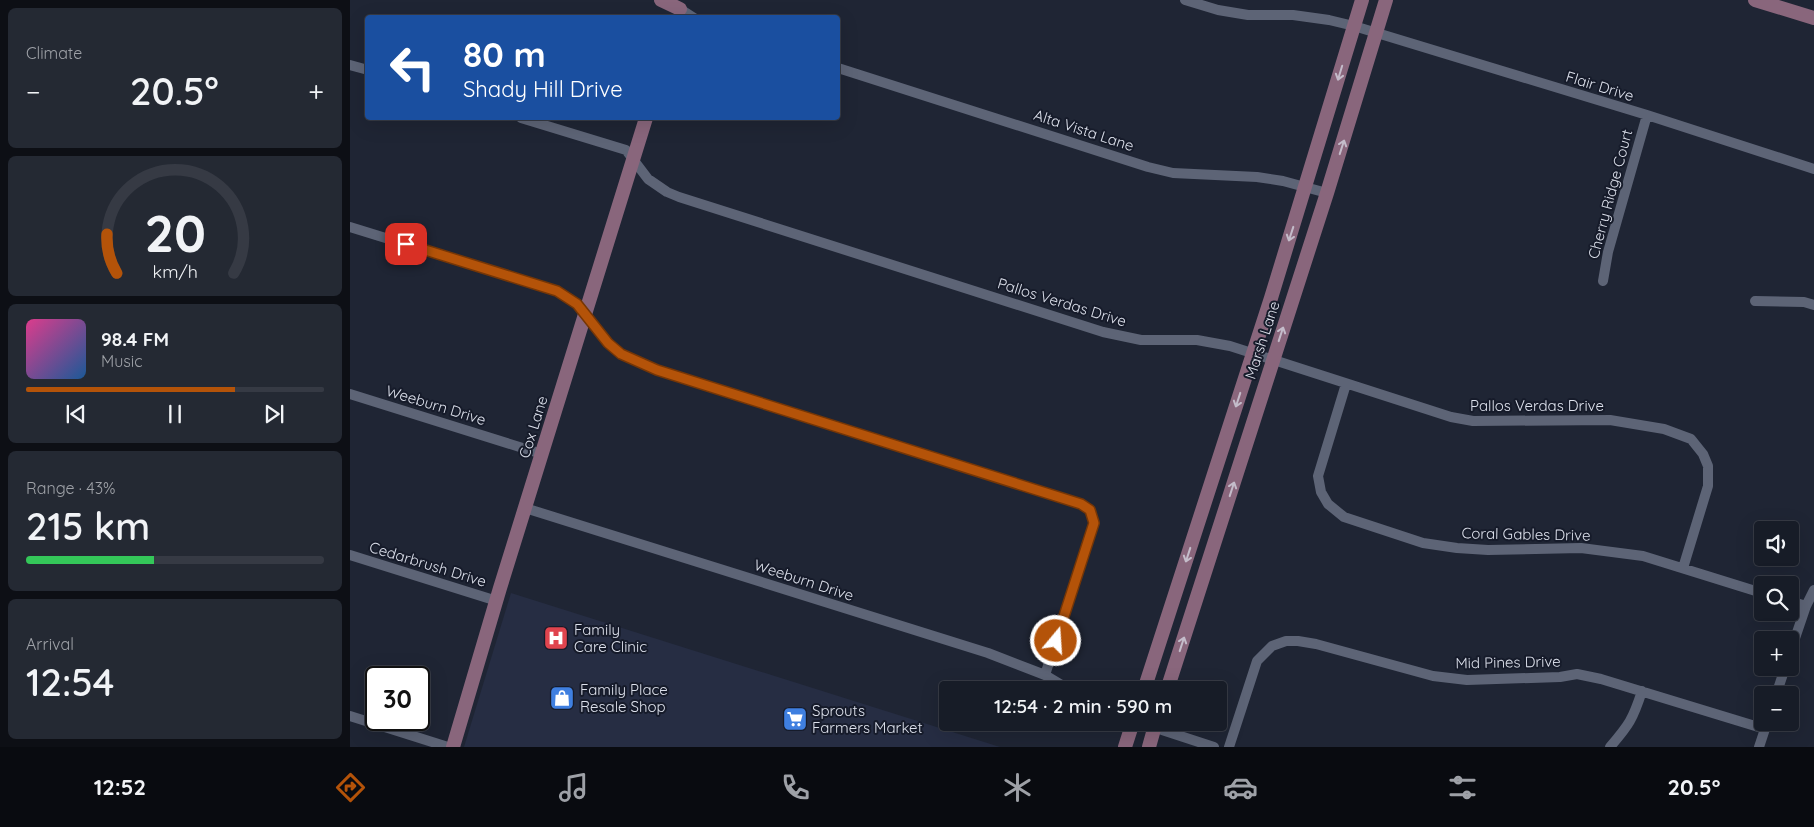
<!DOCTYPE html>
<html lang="en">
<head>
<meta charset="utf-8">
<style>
	:root { --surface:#171c27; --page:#242933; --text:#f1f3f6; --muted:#9ea1a7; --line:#363a44; --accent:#b45309 }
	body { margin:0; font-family:Quicksand,sans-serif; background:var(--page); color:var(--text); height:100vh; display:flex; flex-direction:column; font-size:19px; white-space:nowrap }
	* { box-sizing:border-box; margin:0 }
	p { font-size:16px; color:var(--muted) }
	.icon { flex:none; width:28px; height:28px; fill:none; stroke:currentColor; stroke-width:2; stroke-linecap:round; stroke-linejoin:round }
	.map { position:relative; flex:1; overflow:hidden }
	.side { display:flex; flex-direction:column; gap:8px; padding:8px; background:#0d0f15; width:350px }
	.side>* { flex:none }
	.top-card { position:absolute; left:15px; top:15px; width:475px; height:105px; border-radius:5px; box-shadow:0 5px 20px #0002,0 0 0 1px var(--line); background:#1a4fa0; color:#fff; overflow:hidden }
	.tools { position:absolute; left:1404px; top:521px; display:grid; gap:10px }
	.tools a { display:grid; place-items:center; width:45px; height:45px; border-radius:5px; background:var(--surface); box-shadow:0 5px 20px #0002,0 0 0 1px var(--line); font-size:25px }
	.speed { position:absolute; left:15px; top:666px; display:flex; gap:10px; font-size:25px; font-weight:700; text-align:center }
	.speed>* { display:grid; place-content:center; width:65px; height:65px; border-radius:50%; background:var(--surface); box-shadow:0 5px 20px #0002,0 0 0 1px var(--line); line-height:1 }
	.speed .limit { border:2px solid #111; border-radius:8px; background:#fff; color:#111 }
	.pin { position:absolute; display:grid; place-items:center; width:42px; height:42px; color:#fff; margin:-21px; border-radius:10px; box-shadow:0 2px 8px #0006 }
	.me { position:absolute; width:55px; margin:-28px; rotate:18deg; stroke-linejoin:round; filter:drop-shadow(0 0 4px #0008) }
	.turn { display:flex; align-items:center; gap:18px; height:105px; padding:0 15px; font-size:22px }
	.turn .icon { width:65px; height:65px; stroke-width:2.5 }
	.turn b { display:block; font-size:35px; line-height:42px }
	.big { font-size:38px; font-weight:600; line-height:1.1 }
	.side .tile { flex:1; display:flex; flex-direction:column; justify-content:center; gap:8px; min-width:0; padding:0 18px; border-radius:8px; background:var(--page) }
	.side .dial { align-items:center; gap:0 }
	.dial svg { height:130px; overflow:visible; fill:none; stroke:var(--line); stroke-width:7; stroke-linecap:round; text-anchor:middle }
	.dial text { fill:var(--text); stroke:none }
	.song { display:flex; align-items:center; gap:15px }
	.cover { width:60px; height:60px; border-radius:8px; background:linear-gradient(135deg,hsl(330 70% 55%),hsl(210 70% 35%)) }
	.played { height:5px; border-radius:2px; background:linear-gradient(90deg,var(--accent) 70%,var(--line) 70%) }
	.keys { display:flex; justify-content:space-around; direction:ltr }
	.heat { display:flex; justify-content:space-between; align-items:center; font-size:28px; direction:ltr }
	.charge { height:8px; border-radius:4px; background:linear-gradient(90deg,#34c759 43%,var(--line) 0) }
	.trip { position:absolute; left:589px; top:681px; width:288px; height:50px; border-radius:5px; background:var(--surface); box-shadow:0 5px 20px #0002,0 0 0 1px var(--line); font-weight:600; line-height:50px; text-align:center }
	.tabs { display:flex; height:80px; justify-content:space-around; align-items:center; background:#090b10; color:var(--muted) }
	.tabs .icon { width:35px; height:35px }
	.tabs .active { color:var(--accent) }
	.tabs b { font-size:22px; color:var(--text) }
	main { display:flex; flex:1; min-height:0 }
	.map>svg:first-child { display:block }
	.built { fill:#262d43 }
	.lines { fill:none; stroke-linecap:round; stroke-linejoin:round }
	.street { stroke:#5d6476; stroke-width:10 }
	.secondary { stroke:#89667c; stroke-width:14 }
	.oneway { stroke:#c4bcca }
	.route-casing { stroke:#753606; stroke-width:12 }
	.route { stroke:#b45309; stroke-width:9 }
	.labels { text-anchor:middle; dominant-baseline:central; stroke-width:4; stroke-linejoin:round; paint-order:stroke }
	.street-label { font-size:15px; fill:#dde1ec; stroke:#161b2a }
	.poi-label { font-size:15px; fill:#dde1ec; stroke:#161b2a; text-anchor:start }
</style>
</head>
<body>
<main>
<section class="side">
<div class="tile"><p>Climate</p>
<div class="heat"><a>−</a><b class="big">20.5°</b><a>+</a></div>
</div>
<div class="tile dial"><svg viewBox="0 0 100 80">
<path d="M14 69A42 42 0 1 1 86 69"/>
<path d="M14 69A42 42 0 0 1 8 45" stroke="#b45309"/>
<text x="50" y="56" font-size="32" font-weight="700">20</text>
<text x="50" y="72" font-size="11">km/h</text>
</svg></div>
<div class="tile">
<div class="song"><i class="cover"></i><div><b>98.4 FM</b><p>Music</p></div></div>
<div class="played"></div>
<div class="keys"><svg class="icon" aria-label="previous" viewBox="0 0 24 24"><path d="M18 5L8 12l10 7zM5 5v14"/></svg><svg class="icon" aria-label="pause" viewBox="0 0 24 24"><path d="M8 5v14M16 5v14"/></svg><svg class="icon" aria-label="next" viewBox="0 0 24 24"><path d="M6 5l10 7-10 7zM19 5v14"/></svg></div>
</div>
<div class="tile"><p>Range · 43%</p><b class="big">215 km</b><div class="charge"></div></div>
<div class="tile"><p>Arrival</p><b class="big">12:54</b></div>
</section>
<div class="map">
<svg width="1464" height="747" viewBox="0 0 1464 747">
	<rect width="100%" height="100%" fill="#1f2534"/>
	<!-- built -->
	<path class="built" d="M161,593L650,747H114Z"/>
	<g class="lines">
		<!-- street -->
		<path class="street" d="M835,0L868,10L898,15H943L979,20L1004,26L1297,115L1464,169
			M330,9L344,18
			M0,65L18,70
			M488,68L798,167L823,173L907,177L933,181L977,193
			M171,118L276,150L298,179L317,192L329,197L753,332L791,340H847L880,346L1101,417L1123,421L1260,420L1314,429L1341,439L1353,454L1358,466V486L1333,568
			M0,227L207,291L227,304L258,343L271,354L307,370L731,504L740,510L744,523L695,675
			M1253,281L1258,252L1297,115
			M1405,301L1454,302L1464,305
			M996,384L968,476L971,492L978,504L994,517L1073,543L1107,548L1138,550L1231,548L1293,556L1412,593
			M0,394L192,454
			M175,508L638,653L695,675L720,690
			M0,555L147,601
			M1440,601L1456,606
			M1440,653L1456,606L1464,590
			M1426,695L1435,668
			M0,716L98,747
			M777,722L812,730L864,747
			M879,747L907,661L922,646L936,641H948L966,644L1083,676L1117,680L1210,677L1227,674L1251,679L1415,729
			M1260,747C1279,725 1283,719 1292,691
			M1409,747L1417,723"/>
		<!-- secondary -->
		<path class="secondary" d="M311,0L330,9
			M1405,0L1464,18
			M794,690L921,298L1012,0
			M817,690L977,193L1036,0
			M103,747L150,588L296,118
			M775,747L783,722
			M799,747L806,722"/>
	</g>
	<!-- one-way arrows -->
	<defs><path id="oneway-shaft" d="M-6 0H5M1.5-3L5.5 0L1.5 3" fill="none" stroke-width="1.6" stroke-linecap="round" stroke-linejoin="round" transform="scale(1.25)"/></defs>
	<g class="oneway">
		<use href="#oneway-shaft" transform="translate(990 73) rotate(107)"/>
		<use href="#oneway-shaft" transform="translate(992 147) rotate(-72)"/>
		<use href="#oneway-shaft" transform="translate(941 234) rotate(108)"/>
		<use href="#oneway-shaft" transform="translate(931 334) rotate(-72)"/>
		<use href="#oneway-shaft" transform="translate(888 400) rotate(108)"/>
		<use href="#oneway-shaft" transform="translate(882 489) rotate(-72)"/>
		<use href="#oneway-shaft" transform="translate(838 555) rotate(108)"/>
		<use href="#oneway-shaft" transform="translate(832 644) rotate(-72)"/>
	</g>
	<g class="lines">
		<defs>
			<path id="route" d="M56,244L207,291L227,304L258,343L271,354L307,370L731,504L740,510L744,523L706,641"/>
		</defs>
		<!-- route casing -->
		<use href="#route" class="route-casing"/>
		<!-- route -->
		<use href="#route" class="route"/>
	</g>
	<!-- icons -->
	<defs>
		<symbol id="hospital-square" viewBox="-11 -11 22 22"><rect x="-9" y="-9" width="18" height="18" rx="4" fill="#e0444e" stroke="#161b2a"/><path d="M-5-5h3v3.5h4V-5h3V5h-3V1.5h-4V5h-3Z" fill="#fff"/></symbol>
		<symbol id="shop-square" viewBox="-11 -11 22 22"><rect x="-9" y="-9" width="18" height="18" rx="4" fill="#3f7fe0" stroke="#161b2a"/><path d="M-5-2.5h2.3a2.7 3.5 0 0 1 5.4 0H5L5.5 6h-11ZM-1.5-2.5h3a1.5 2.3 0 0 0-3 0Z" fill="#fff"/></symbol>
		<symbol id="supermarket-square" viewBox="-11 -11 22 22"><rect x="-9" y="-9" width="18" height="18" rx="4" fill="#3f7fe0" stroke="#161b2a"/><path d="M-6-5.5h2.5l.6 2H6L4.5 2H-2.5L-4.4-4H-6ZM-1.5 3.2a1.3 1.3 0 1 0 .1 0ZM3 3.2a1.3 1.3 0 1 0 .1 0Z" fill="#fff"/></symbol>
	</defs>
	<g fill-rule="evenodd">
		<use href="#hospital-square" x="192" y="624" width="28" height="28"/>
		<use href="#shop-square" x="198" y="684" width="28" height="28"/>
		<use href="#supermarket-square" x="431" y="705" width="28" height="28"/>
	</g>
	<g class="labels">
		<!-- street labels -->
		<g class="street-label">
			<text transform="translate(1250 86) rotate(17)">Flair Drive</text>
			<text transform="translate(734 130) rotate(18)">Alta Vista Lane</text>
			<text transform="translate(1260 194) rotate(-75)">Cherry Ridge Court</text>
			<text transform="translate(712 302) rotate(17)">Pallos Verdas Drive</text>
			<text transform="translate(912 340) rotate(-72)">Marsh Lane</text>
			<text transform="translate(86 405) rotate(17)">Weeburn Drive</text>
			<text x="1187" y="405">Pallos Verdas Drive</text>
			<text transform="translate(183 427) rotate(-73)">Cox Lane</text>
			<text transform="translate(1176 534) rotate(1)">Coral Gables Drive</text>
			<text transform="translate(78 564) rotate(17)">Cedarbrush Drive</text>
			<text transform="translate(454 580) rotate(18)">Weeburn Drive</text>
			<text transform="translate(1158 662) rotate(-1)">Mid Pines Drive</text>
		</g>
		<!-- poi labels -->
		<g class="poi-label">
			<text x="224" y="629">Family<tspan x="224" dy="17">Care Clinic</tspan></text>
			<text x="230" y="689">Family Place<tspan x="230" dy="17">Resale Shop</tspan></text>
			<text x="462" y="710">Sprouts<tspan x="462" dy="17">Farmers Market</tspan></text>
		</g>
	</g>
</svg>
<div class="tools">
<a><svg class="icon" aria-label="sound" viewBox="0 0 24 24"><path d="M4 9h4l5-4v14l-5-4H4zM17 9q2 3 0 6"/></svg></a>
<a><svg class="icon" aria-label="search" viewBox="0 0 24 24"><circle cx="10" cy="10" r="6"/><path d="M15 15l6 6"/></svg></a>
<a>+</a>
<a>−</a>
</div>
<div class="speed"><div class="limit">30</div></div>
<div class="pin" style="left:56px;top:244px;background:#d93025"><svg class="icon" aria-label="arrive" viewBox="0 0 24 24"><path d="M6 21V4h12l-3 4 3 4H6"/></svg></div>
<svg class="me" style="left:706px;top:641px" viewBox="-20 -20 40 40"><circle r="17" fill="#b45309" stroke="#fff" stroke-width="3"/><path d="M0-11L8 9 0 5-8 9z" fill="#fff"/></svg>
<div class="trip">12:54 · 2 min · 590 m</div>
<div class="top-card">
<div class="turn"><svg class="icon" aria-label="left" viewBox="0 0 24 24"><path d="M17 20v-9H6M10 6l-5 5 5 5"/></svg><div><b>80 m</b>Shady Hill Drive</div></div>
</div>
</div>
</main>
<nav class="tabs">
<b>12:52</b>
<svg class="icon active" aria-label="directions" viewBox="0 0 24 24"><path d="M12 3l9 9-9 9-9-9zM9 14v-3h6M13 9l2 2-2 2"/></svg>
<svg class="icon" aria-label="music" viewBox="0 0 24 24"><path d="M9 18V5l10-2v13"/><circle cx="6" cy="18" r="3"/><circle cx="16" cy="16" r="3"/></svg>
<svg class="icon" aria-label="phone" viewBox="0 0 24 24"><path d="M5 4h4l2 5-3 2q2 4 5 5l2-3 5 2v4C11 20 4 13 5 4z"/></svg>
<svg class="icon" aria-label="climate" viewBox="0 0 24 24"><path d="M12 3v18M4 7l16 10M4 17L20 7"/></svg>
<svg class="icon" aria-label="car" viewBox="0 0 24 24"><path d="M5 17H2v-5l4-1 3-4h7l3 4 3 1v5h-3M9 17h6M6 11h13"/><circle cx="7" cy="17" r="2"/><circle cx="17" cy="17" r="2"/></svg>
<svg class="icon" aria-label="filters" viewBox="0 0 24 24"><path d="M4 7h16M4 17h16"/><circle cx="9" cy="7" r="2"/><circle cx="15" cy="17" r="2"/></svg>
<b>20.5°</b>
</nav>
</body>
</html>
